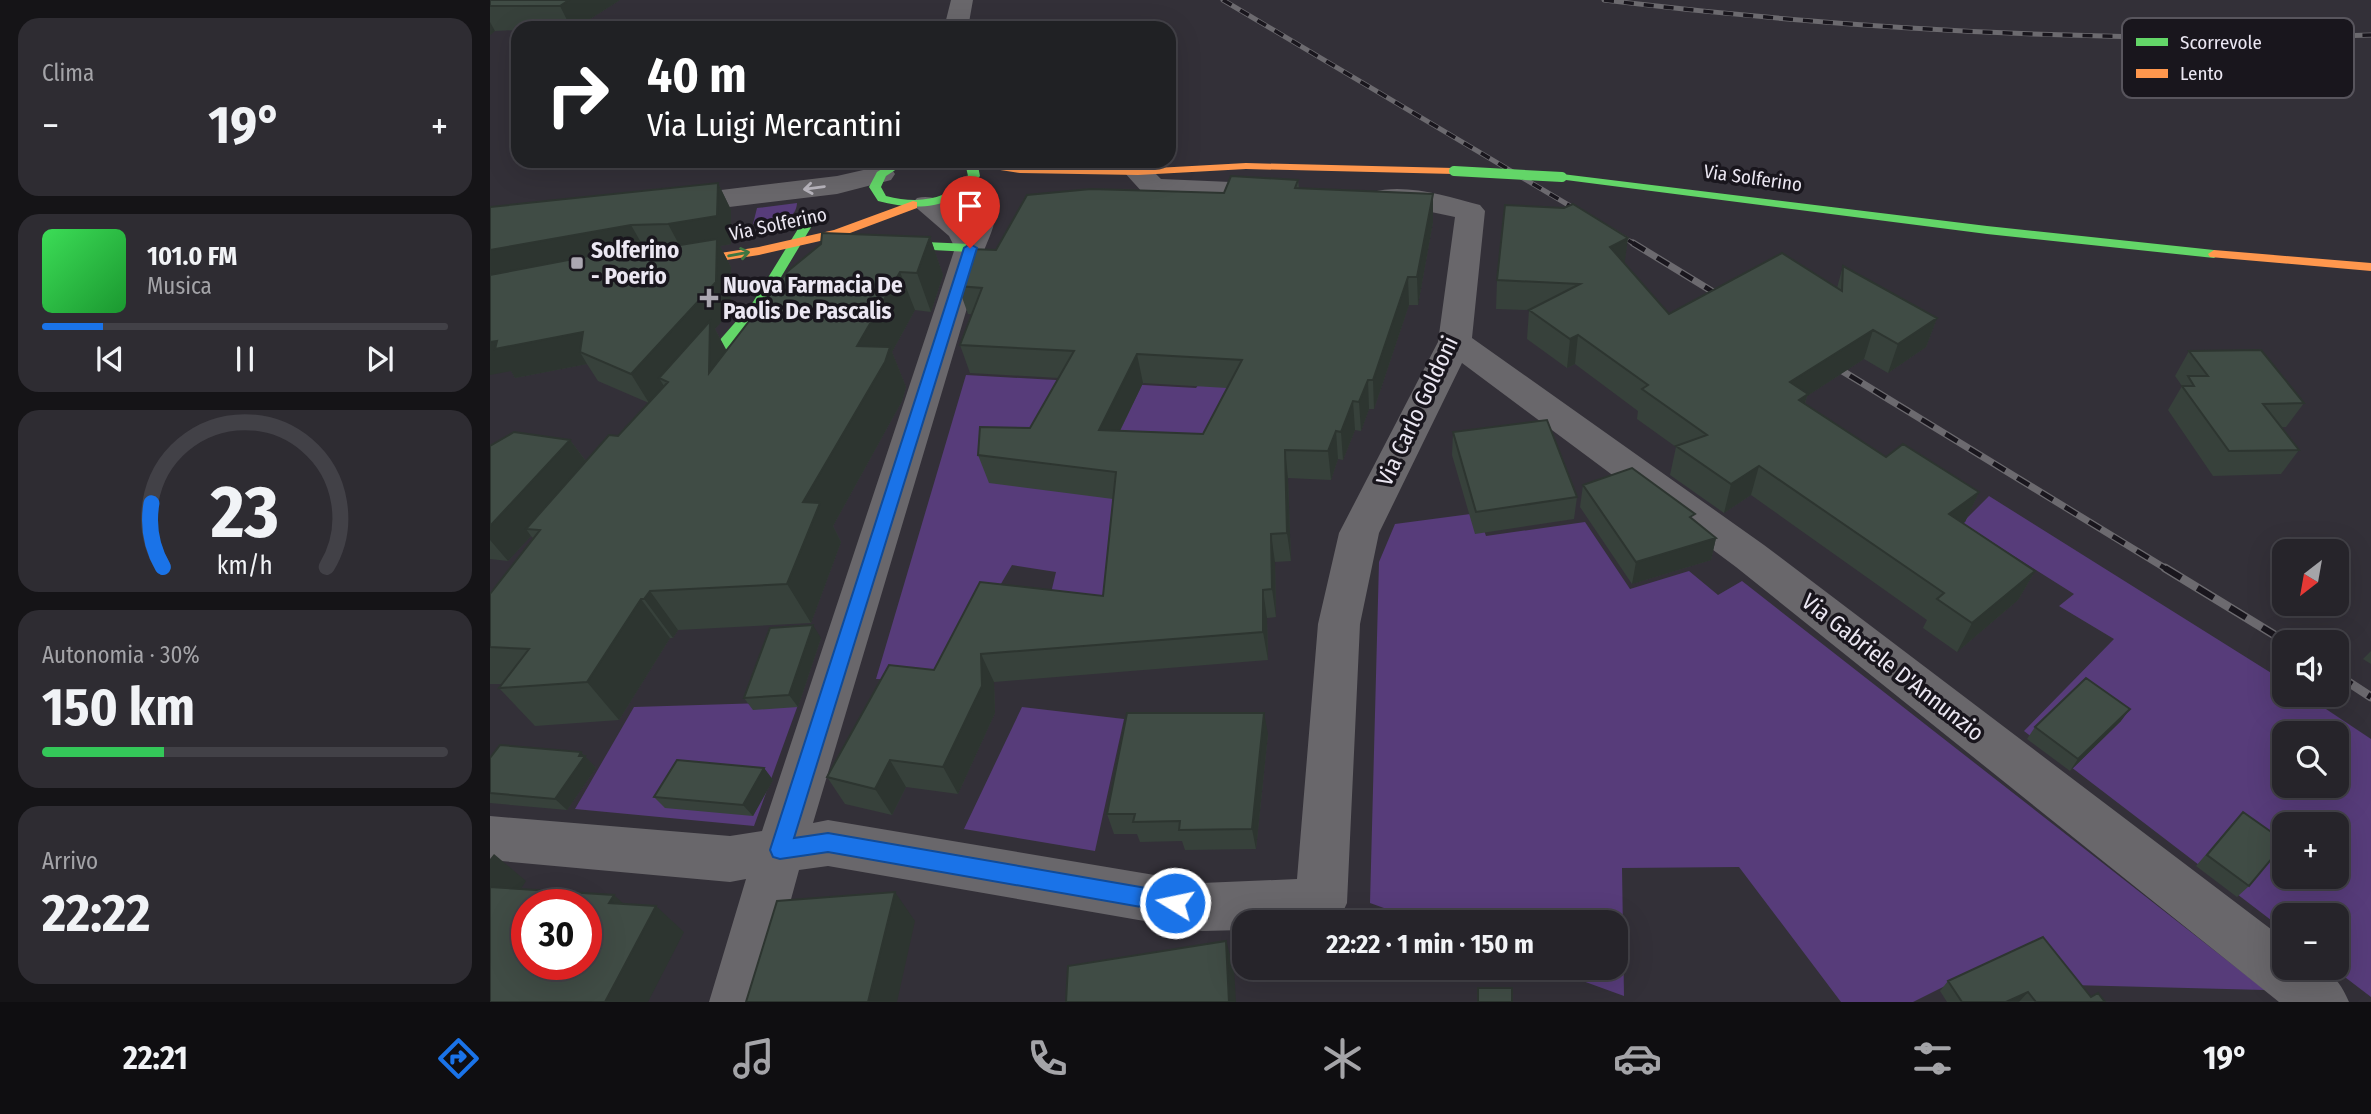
<!DOCTYPE html>
<html lang="it">
<head>
<meta charset="utf-8">
<style>
	:root { --surface:#26242a; --page:#2e2c32; --text:#f1f3f6; --muted:#a4a4a8; --line:#424147; --accent:#1a73e8 }
	body { margin:0; font-family:"Fira Sans Condensed",sans-serif; background:var(--page); color:var(--text); height:100vh; display:flex; flex-direction:column; font-size:26px; white-space:nowrap }
	* { box-sizing:border-box; margin:0 }
	p { font-size:23px; color:var(--muted) }
	.icon { flex:none; width:38px; height:38px; fill:none; stroke:currentColor; stroke-width:2; stroke-linecap:round; stroke-linejoin:round }
	.map { position:relative; flex:1; overflow:hidden }
	.side { display:flex; flex-direction:column; gap:18px; padding:18px; background:#151417; width:490px }
	.side>* { flex:none }
	.hud { position:absolute; left:21px; top:21px; width:665px; height:147px; border-radius:21px; box-shadow:0 7px 28px #0002,0 0 0 2px var(--line); background:#202124; color:#fff; overflow:hidden }
	.needle { width:46px; rotate:211deg }
	.controls { position:absolute; left:1782px; top:539px; display:grid; gap:14px }
	.controls a { display:grid; place-items:center; width:77px; height:77px; border-radius:14px; background:var(--surface); box-shadow:0 7px 28px #0002,0 0 0 2px var(--line); font-size:35px }
	.speed { position:absolute; left:21px; top:889px; display:flex; gap:14px; font-size:35px; font-weight:700; text-align:center }
	.speed>* { display:grid; place-content:center; width:91px; height:91px; border-radius:50%; background:var(--surface); box-shadow:0 7px 28px #0002,0 0 0 2px var(--line); line-height:1 }
	.speed .limit { border:10px solid #d22; background:#fff; color:#111 }
	.pin { position:absolute; display:grid; place-items:center; width:60px; height:60px; color:#fff; margin:-72px -30px; border-radius:50% 50% 50% 0; rotate:-45deg; box-shadow:0 0 7px #0007 }
	.pin .icon { rotate:45deg }
	.me { position:absolute; width:77px; margin:-38px; rotate:280deg; stroke-linejoin:round; filter:drop-shadow(0 0 5px #0008) }
	.turn { display:flex; align-items:center; gap:24px; height:147px; padding:0 21px; font-size:32px }
	.turn .icon { width:91px; height:91px; stroke-width:2.5 }
	.turn b { display:block; font-size:49px; line-height:60px }
	.big { font-size:52px; font-weight:700; line-height:1.1 }
	.side .widget { flex:1; display:flex; flex-direction:column; justify-content:center; gap:10px; min-width:0; padding:0 24px; border-radius:21px; background:var(--page) }
	.side .dial { align-items:center; gap:0 }
	.dial svg { height:182px; overflow:visible; fill:none; stroke:var(--line); stroke-width:7; stroke-linecap:round; text-anchor:middle }
	.dial text { fill:var(--text); stroke:none }
	.song { display:flex; align-items:center; gap:21px }
	.cover { width:84px; height:84px; border-radius:10px; background:linear-gradient(135deg,hsl(130 70% 55%),hsl(130 70% 35%)) }
	.played { height:7px; border-radius:4px; background:linear-gradient(90deg,var(--accent) 15%,var(--line) 15%) }
	.keys { display:flex; justify-content:space-around; direction:ltr }
	.heat { display:flex; justify-content:space-between; align-items:center; font-size:38px; direction:ltr }
	.charge { height:10px; border-radius:5px; background:linear-gradient(90deg,#34c759 30%,var(--line) 0) }
	.trip { position:absolute; left:742px; top:910px; width:396px; height:70px; border-radius:21px; background:var(--surface); box-shadow:0 7px 28px #0002,0 0 0 2px var(--line); font-weight:700; line-height:70px; text-align:center }
	.menu { display:flex; height:112px; justify-content:space-around; align-items:center; background:#0f0e11; color:var(--muted) }
	.menu .icon { width:49px; height:49px }
	.menu .active { color:var(--accent) }
	.menu b { font-size:32px; color:var(--text) }
	main { display:flex; flex:1; min-height:0 }
	.map>svg:first-child { display:block }
	.green { fill:#573c7a; fill-rule:evenodd }
	.lines { fill:none; stroke-linecap:round; stroke-linejoin:round }
	.street { fill:#69676b; fill-rule:evenodd }
	.fast { fill:#63d668; fill-rule:evenodd }
	.slow { fill:#ff974d; fill-rule:evenodd }
	.rail-far2-casing { stroke:#6c6a6f; stroke-width:5 }
	.rail-far1-casing { stroke:#6c6a6f; stroke-width:7 }
	.rail-casing { stroke:#6c6a6f; stroke-width:9 }
	.rail-far2 { stroke:#19161d; stroke-width:3.5; stroke-dasharray:10; stroke-linecap:butt }
	.rail-far1 { stroke:#19161d; stroke-width:4.5; stroke-dasharray:14; stroke-linecap:butt }
	.rail { stroke:#19161d; stroke-width:6; stroke-dasharray:19; stroke-linecap:butt }
	.fast-bridge { stroke:#63d668; stroke-width:10 }
	.wall { fill:#37413b; fill-rule:evenodd }
	.shaded-wall { fill:#2d3530 }
	.building { fill:#404c45; stroke:#2d3530; stroke-width:2; fill-rule:evenodd }
	.oneway { stroke:#b7b4bc }
	.oneway2 { stroke:#3e7642 }
	.route { fill:#1a73e8; stroke:#114b97; stroke-width:2 }
	.poi-dot { fill:#aba7b1; stroke:#19161d; stroke-width:2.5 }
	.labels { text-anchor:middle; dominant-baseline:central; stroke-width:7; stroke-linejoin:round; paint-order:stroke }
	.far-street-label { font-size:19px; fill:#ebe7f2; stroke:#19161d }
	.poi-label { font-size:23px; font-weight:bold; fill:#ebe7f2; stroke:#19161d; text-anchor:start }
	.street-label { font-size:23px; fill:#ebe7f2; stroke:#19161d }
	.key { fill:#19161d; stroke:#58555d; stroke-width:2 }
	.key-label { font-size:19px; fill:#ebe7f2 }
</style>
</head>
<body>
<main>
<section class="side">
<div class="widget"><p>Clima</p>
<div class="heat"><a>−</a><b class="big">19°</b><a>+</a></div>
</div>
<div class="widget">
<div class="song"><i class="cover"></i><div><b>101.0 FM</b><p>Musica</p></div></div>
<div class="played"></div>
<div class="keys"><svg class="icon" aria-label="previous" viewBox="0 0 24 24"><path d="M18 5L8 12l10 7zM5 5v14"/></svg><svg class="icon" aria-label="pause" viewBox="0 0 24 24"><path d="M8 5v14M16 5v14"/></svg><svg class="icon" aria-label="next" viewBox="0 0 24 24"><path d="M6 5l10 7-10 7zM19 5v14"/></svg></div>
</div>
<div class="widget dial"><svg viewBox="0 0 100 80">
<path d="M14 69A42 42 0 1 1 86 69"/>
<path d="M14 69A42 42 0 0 1 9 41" stroke="#1a73e8"/>
<text x="50" y="56" font-size="32" font-weight="700">23</text>
<text x="50" y="72" font-size="11">km/h</text>
</svg></div>
<div class="widget"><p>Autonomia · 30%</p><b class="big">150 km</b><div class="charge"></div></div>
<div class="widget"><p>Arrivo</p><b class="big">22:22</b></div>
</section>
<div class="map">
<svg width="1881" height="1002" viewBox="0 0 1881 1002">
	<rect width="100%" height="100%" fill="#333038"/>
	<!-- green -->
	<path class="green" d="M307,203C306,224 280,221 263,224L267,208Z
		M741,343L764,361L619,600L561,593L566,572L522,565L454,681L386,679L476,375L706,388Z
		M1499,496L1794,681V695H1815L1881,739V997L1843,968H1846V915H1794V930L1534,731L1624,639L1569,606L1584,594L1472,523ZM1794,733H1846V786H1794ZM1794,824H1846V877H1794Z
		M988,513L996,536L1095,522L1140,589L1199,571L1228,595L1252,581L1775,990L1581,985L1549,939L1423,1002H1351L1249,867L1132,868L1134,996L1057,968H1125V922H933L880,903L889,562L905,524Z
		M309,702L264,826L85,809L144,707Z
		M532,707L634,719L605,851L474,829Z"/>
	<g class="lines">
		<!-- street -->
		<path class="street" d="M461,0H483L478,28H454Z
			M648,164L658,166L671,179L786,184L796,187L800,193L796,199L786,202L663,196L653,193L634,172L638,166Z
			M391,166L401,168L405,174L401,180L347,194L182,214L172,211L167,205L172,199L182,196L347,176Z
			M479,175L489,178C511,209 509,214 495,248L323,823L338,820L712,883L807,879L828,624L849,533L948,342L965,217L927,209L882,204L877,198L882,192C916,183 957,196 990,205L995,211L982,338L1274,545L1794,939V968C1829,968 1844,966 1859,1002H1789L1246,567L972,363L889,533L870,624L857,903L849,920L754,922V930L712,931L338,866L309,870L273,1002H219L256,879L240,882L0,860V816L240,836L272,831L465,248L459,236L422,204L427,198C448,193 461,208 477,220L476,202L465,184L469,178Z"/>
		<!-- fast -->
		<path class="fast" d="M405,161H419L396,176L391,187L396,196C428,204 456,201 478,176L476,167L470,161H483L488,166L490,176C464,210 426,211 388,201L379,187L387,172Z
			M1072,174L1497,226L1724,250L1730,254L1724,258L1497,234L1068,179L1066,177Z
			M317,220L323,224L273,307L203,388H193L191,385L193,382L263,302L311,224Z
			M390,240L480,244L486,248L480,252L386,247L384,244Z"/>
		<!-- slow -->
		<path class="slow" d="M473,161H494L530,167L648,169L756,163L964,168L970,171L964,174L756,169L648,175L530,173L478,165Z
			M423,201L427,202V208L352,236L269,255L185,268L179,264L185,260L269,247L344,230Z
			M1724,250L1881,263V271L1720,257L1718,254Z"/>
		<defs>
			<path id="rail-far2" d="M733,0L1097,216
				M1114,0C1369,31 1624,43 1881,35
				M1121,230L1146,245"/>
			<path id="rail-far1" d="M1143,243L1238,301
				M1336,361L1678,570"/>
			<path id="rail" d="M1675,568L1796,642
				M1846,674L1881,697"/>
		</defs>
		<!-- rail-far2 casing -->
		<use href="#rail-far2" class="rail-far2-casing"/>
		<!-- rail-far1 casing -->
		<use href="#rail-far1" class="rail-far1-casing"/>
		<!-- rail casing -->
		<use href="#rail" class="rail-casing"/>
		<!-- rail-far2 -->
		<use href="#rail-far2" class="rail-far2"/>
		<!-- rail-far1 -->
		<use href="#rail-far1" class="rail-far1"/>
		<!-- rail -->
		<use href="#rail" class="rail"/>
		<!-- fast-bridge -->
		<path class="fast-bridge" d="M964,171L1072,177"/>
	</g>
	<!-- wall -->
	<path class="wall" d="M0,0H130L86,28H28V30L5,31L0,35Z
		M808,180L809,188L943,194V222L928,305H919L884,409H879L871,431L865,430L853,460L848,459L841,480L798,478L801,561L785,562L786,617L777,618L778,660L504,682L505,713L468,794L416,787L402,815L355,804L337,777L444,670L613,596L623,499L499,483L488,455L540,428L569,378L480,373L470,345L482,314H478L468,286L506,250L734,193ZM653,383L737,388L713,434L630,431Z
		M228,183L241,210V244L230,246L241,267V311L225,329L237,351L440,237L453,275L441,312L425,310L402,352L416,387L412,401L343,526L351,542L321,623L188,630L183,638H180L129,720L45,726L9,688L12,684H0V594L43,538L41,536L18,561L0,559V446L80,440L96,461L128,436L159,403L108,381L97,364L25,378L21,371L0,207Z
		M1138,238L1134,264L1179,314L1347,288L1353,266L1447,318L1436,347L1398,373L1374,359L1317,396L1315,404L1396,457L1489,492L1475,522L1473,523L1545,571L1528,600L1467,652L1433,628L1437,620L1261,495L1234,513L1180,475L1186,447L1147,419L1148,411L1085,364L1077,368L1037,339L1039,310L1006,309L1007,280Z
		M1699,351L1814,403L1796,427H1792L1809,450L1791,474L1723,476L1678,410L1692,386L1685,376Z
		M963,432L1087,497L1084,519L985,534L962,455Z
		M1093,485L1203,520L1226,538L1221,560L1142,584L1090,507Z
		M331,638L308,707L263,710L254,698Z
		M1881,651V664L1873,659Z
		M1631,721L1580,771L1537,739L1545,727Z
		M778,734L766,849L695,850L692,841L650,842L647,834H624L617,814Z
		M91,752L106,768L77,810L0,803V758Z
		M274,768L283,780L263,816L175,808L164,797Z
		M1753,812L1759,886L1747,897L1706,866L1742,824Z
		M1458,981L1601,997L1615,1002H1457L1450,991Z"/>
	<!-- shaded-wall -->
	<path class="shaded-wall" d="M79,0H130L86,28H81L70,6Z
		M0,22L5,31L0,35Z
		M228,183L241,210V244L230,246L241,267V311L225,329L241,360L242,412L169,378L174,386L159,403L141,374L193,252L178,224Z
		M943,194V222L928,305L927,277Z
		M141,225L157,253L0,282V250Z
		M440,237L453,275L441,312L427,273Z
		M1138,238L1134,267L1120,247Z
		M410,272L425,310L402,352L416,387L412,401L343,526L351,542L321,623L297,584L313,502L367,346Z
		M918,277L919,305L884,409L883,380Z
		M1447,318L1436,347L1398,373L1408,344Z
		M1383,330L1374,359L1317,396L1309,423L1300,382Z
		M93,332L90,352L97,364L25,378L21,371L0,375V342Z
		M1088,335L1085,364L1077,368L1080,339Z
		M647,354L653,383L616,459L609,430Z
		M878,380L879,409L871,431L869,402Z
		M863,401L865,430L853,460L851,432Z
		M846,431L848,459L841,480L838,451Z
		M80,440L101,468L36,529L41,536L18,561L0,540V526Z
		M795,450L798,478L801,561L797,533Z
		M1269,466L1261,495L1234,513L1241,484Z
		M1489,492L1475,522L1446,543L1459,514Z
		M781,534L785,562L786,617L782,589Z
		M1226,538L1221,560L1142,584L1146,562Z
		M1545,571L1528,600L1467,652L1482,623Z
		M773,590L777,618L778,660L773,632Z
		M160,591L188,630L183,638L154,599Z
		M151,599L180,638L129,720L97,682Z
		M323,625L331,638L308,707L299,695Z
		M491,654L504,682L505,713L468,794L453,767Z
		M1640,709L1631,721L1580,771L1588,759Z
		M774,713L778,734L766,849L762,829Z
		M91,752L106,768L77,810L65,799Z
		M400,760L416,787L402,815L385,789Z
		M274,768L283,780L263,816L253,805Z
		M4,854L36,881L15,913L0,901V859Z
		M405,892L425,921L407,1002H378Z
		M124,895L152,921L119,903Z
		M166,906L194,932L158,1002H115Z
		M736,941L744,968L746,1002H739Z
		M1538,992L1529,1002H1516Z"/>
	<!-- building -->
	<path class="building" d="M0,0H79L70,6H0Z
		M741,176L808,180L805,188L943,194L927,277H918L883,380H878L869,402L863,401L851,432L846,431L838,451L795,450L797,533L781,534L782,589L773,590V632L491,654L492,686L453,767L400,760L385,789L337,777L399,665L444,670L490,582L613,596L626,472L488,455L490,427L540,428L584,351L470,345L492,288L468,286L480,249L506,250L537,195L601,189L734,193ZM647,354L752,360L713,434L609,430Z
		M228,183L227,216L178,224L141,225L0,250V207Z
		M1083,204L1138,238L1120,247L1179,314L1292,253L1352,291L1353,266L1447,318L1408,344L1383,330L1300,382L1318,394L1309,400L1396,457L1413,444L1489,492L1459,514L1545,571L1482,623L1447,599L1454,593L1269,466L1241,484L1186,446L1217,435L1152,389L1158,385L1088,335L1080,339L1039,310L1090,284L1007,280L1015,205L1074,208Z
		M332,233L440,237L427,273L410,272L367,346L400,347L395,362L313,502L330,503L297,584L160,591L154,599H151L97,682L9,688L39,649L0,647V594L50,530L36,529L119,435L128,436L178,382L169,378L220,321L219,373L298,271L331,244Z
		M227,239L226,282L141,374L90,352L93,332L5,349L7,341L0,342V275L141,248L178,247Z
		M1771,350L1814,403L1773,404L1809,450L1739,451L1692,386H1704L1698,376H1718L1699,351Z
		M1057,420L1087,497L986,512L963,432Z
		M24,432L80,440L0,526V446Z
		M1142,468L1205,514L1200,517L1226,538L1146,562L1093,485Z
		M323,625L299,695L254,698L280,628Z
		M1596,678L1640,709L1588,759L1545,727Z
		M637,713H774L762,829L689,830L690,821L643,822L645,814H617Z
		M10,745L91,752L89,756H95L65,799L0,793V758Z
		M187,760L274,768L253,805L164,797Z
		M1753,812L1794,841V844L1759,886L1717,855Z
		M0,887L124,895L119,903L166,906L115,1002H0ZM37,905H96V964H37Z
		M405,892L378,1002H256L287,901Z
		M1553,937L1601,997L1608,993L1615,1002H1546L1538,992L1516,1002H1472L1458,981Z
		M736,941L739,1002H576L578,966Z
		M988,988H1022V1002H988Z"/>
	<!-- one-way arrows -->
	<defs><path id="oneway-shaft" d="M-6 0H5M1.5-3L5.5 0L1.5 3" fill="none" stroke-width="1.6" stroke-linecap="round" stroke-linejoin="round" transform="scale(1.75)"/></defs>
	<use class="oneway" href="#oneway-shaft" transform="translate(324 188) rotate(172)"/>
	<use class="oneway2" href="#oneway-shaft" transform="translate(249 254) rotate(-10)"/>
	<!-- route -->
	<path class="route" d="M480,244L487,248L304,838L338,833L685,893L692,896L696,903L692,910L685,913L338,852L290,859L283,857L280,850L474,248Z"/>
	<!-- markers -->
	<g class="poi-dot">
		<rect x="80" y="256" width="14" height="14" rx="3.5"/>
		<path d="M215.5 287.5h7v7h7v7h-7v7h-7v-7h-7v-7h7z"/>
	</g>
	<g class="labels">
		<!-- far-street labels -->
		<g class="far-street-label">
			<text transform="translate(1263 178) rotate(8)">Via Solferino</text>
			<text transform="translate(288 224) rotate(-12)">Via Solferino</text>
		</g>
		<!-- poi labels -->
		<g class="poi-label">
			<text x="101" y="250">Solferino<tspan x="101" dy="26">- Poerio</tspan></text>
			<text x="233" y="285">Nuova Farmacia De<tspan x="233" dy="26">Paolis De Pascalis</tspan></text>
		</g>
		<!-- street labels -->
		<g class="street-label">
			<text transform="translate(927 411) rotate(-65)">Via Carlo Goldoni</text>
			<text transform="translate(1403 667) rotate(38)">Via Gabriele D'Annunzio</text>
		</g>
	</g>
	<!-- legend -->
	<rect x="1632" y="18" width="232" height="80" rx="10" class="key"/>
	<rect x="1646" y="38" width="32" height="8" fill="#63d668"/>
	<rect x="1646" y="69" width="32" height="9" fill="#ff974d"/>
	<g class="key-label">
		<text x="1690" y="49">Scorrevole</text>
		<text x="1690" y="80">Lento</text>
	</g>
</svg>
<div class="controls">
<a><svg class="needle" viewBox="-14 -14 28 28"><path d="M0-13l5 13h-10z" fill="#e53935"/><path d="M0 13l5-13h-10z" fill="#a4a4a8"/></svg></a>
<a><svg class="icon" aria-label="sound" viewBox="0 0 24 24"><path d="M4 9h4l5-4v14l-5-4H4zM17 9q2 3 0 6"/></svg></a>
<a><svg class="icon" aria-label="search" viewBox="0 0 24 24"><circle cx="10" cy="10" r="6"/><path d="M15 15l6 6"/></svg></a>
<a>+</a>
<a>−</a>
</div>
<div class="speed"><div class="limit">30</div></div>
<div class="pin" style="left:480px;top:248px;background:#d93025"><svg class="icon" aria-label="arrive" viewBox="0 0 24 24"><path d="M6 21V4h12l-3 4 3 4H6"/></svg></div>
<svg class="me" style="left:685px;top:903px" viewBox="-20 -20 40 40"><circle r="17" fill="#1a73e8" stroke="#fff" stroke-width="3"/><path d="M0-11L8 9 0 5-8 9z" fill="#fff"/></svg>
<div class="trip">22:22 · 1 min · 150 m</div>
<div class="hud">
<div class="turn"><svg class="icon" aria-label="right" viewBox="0 0 24 24"><path d="M7 20v-9h11M14 6l5 5-5 5"/></svg><div><b>40 m</b>Via Luigi Mercantini</div></div>
</div>
</div>
</main>
<nav class="menu">
<b>22:21</b>
<svg class="icon active" aria-label="directions" viewBox="0 0 24 24"><path d="M12 3l9 9-9 9-9-9zM9 14v-3h6M13 9l2 2-2 2"/></svg>
<svg class="icon" aria-label="music" viewBox="0 0 24 24"><path d="M9 18V5l10-2v13"/><circle cx="6" cy="18" r="3"/><circle cx="16" cy="16" r="3"/></svg>
<svg class="icon" aria-label="phone" viewBox="0 0 24 24"><path d="M5 4h4l2 5-3 2q2 4 5 5l2-3 5 2v4C11 20 4 13 5 4z"/></svg>
<svg class="icon" aria-label="climate" viewBox="0 0 24 24"><path d="M12 3v18M4 7l16 10M4 17L20 7"/></svg>
<svg class="icon" aria-label="car" viewBox="0 0 24 24"><path d="M5 17H2v-5l4-1 3-4h7l3 4 3 1v5h-3M9 17h6M6 11h13"/><circle cx="7" cy="17" r="2"/><circle cx="17" cy="17" r="2"/></svg>
<svg class="icon" aria-label="filters" viewBox="0 0 24 24"><path d="M4 7h16M4 17h16"/><circle cx="9" cy="7" r="2"/><circle cx="15" cy="17" r="2"/></svg>
<b>19°</b>
</nav>
</body>
</html>
